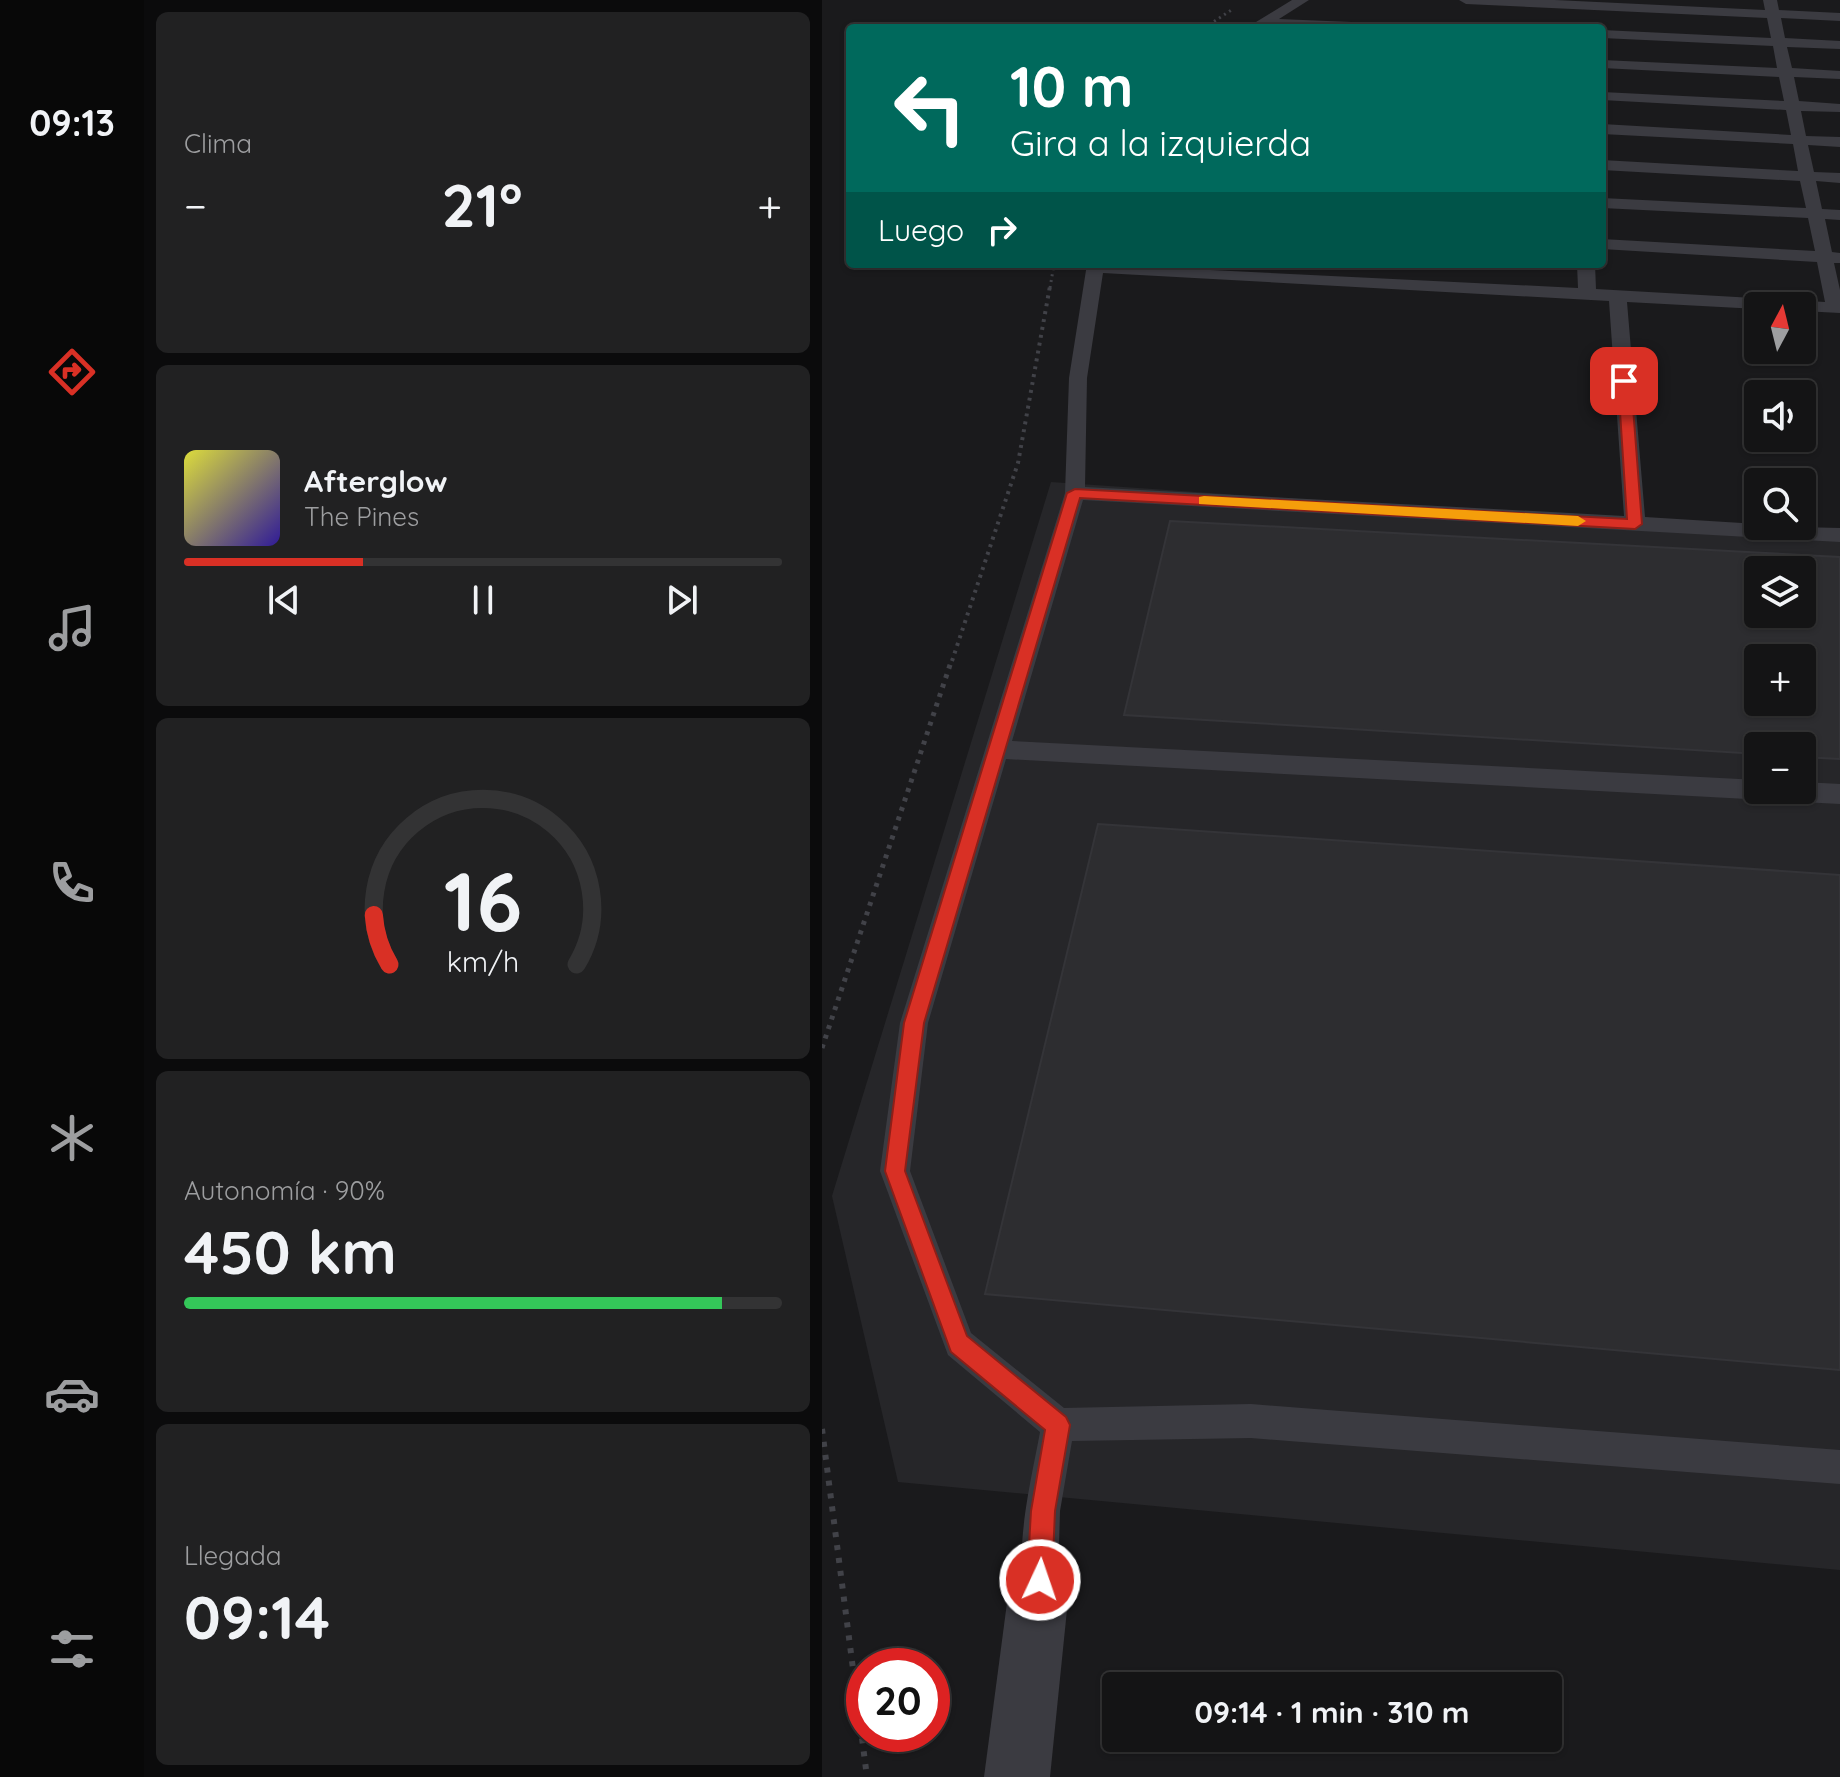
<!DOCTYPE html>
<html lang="es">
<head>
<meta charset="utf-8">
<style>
	:root { --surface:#141415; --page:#212122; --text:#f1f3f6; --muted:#9d9ea0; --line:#333334; --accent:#d93025 }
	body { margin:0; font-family:Quicksand,sans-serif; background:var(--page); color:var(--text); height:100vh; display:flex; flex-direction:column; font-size:30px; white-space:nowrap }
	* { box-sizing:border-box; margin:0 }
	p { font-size:26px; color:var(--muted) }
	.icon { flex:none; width:44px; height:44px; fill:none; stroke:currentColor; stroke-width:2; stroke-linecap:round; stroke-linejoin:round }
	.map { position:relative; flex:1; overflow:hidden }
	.sheet { display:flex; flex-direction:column; gap:12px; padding:12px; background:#0b0b0c; width:678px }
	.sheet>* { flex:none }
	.guide { position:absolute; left:24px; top:24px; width:760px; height:244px; border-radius:8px; box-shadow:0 2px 6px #0004,0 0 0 2px var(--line); background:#00695c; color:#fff; overflow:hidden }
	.needle { width:52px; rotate:7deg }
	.buttons { position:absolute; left:922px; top:292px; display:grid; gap:16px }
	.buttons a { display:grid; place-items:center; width:72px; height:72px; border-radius:8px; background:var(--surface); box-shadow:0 2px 6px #0004,0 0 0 2px var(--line); font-size:40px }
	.speed { position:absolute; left:24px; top:1648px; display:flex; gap:16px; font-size:40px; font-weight:700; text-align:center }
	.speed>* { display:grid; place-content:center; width:104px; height:104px; border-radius:50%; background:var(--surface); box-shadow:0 2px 6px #0004,0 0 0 2px var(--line); line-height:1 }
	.speed .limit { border:12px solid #d22; background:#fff; color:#111 }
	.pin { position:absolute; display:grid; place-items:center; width:68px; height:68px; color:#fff; margin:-34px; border-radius:16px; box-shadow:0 4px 12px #0006 }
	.me { position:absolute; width:88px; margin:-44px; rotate:3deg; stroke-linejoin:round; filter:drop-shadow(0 0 6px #0008) }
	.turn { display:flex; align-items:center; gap:28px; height:168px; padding:0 32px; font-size:36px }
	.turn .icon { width:104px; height:104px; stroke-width:2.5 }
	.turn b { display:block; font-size:56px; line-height:68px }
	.then { display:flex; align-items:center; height:76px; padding:0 32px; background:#0003; gap:16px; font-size:30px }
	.big { font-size:60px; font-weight:800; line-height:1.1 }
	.sheet .tile { flex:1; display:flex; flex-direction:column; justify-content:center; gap:12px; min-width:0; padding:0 28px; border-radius:12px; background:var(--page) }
	.sheet .dial { align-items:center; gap:0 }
	.dial svg { height:208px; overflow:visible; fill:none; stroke:var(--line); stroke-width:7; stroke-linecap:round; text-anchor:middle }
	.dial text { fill:var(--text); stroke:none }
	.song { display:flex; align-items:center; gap:24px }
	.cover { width:96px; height:96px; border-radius:12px; background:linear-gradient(135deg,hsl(60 70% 55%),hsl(250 70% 35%)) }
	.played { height:8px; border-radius:4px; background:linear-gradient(90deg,var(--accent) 30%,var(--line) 30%) }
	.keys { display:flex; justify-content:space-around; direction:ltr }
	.heat { display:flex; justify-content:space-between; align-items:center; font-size:44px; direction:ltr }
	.charge { height:12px; border-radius:6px; background:linear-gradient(90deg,#34c759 90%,var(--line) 0) }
	.trip { position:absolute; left:280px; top:1672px; width:460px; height:80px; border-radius:8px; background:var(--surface); box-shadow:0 2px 6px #0004,0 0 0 2px var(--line); font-weight:800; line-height:80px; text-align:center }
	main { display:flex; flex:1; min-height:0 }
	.dock { display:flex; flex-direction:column; width:144px; justify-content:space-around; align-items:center; background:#080808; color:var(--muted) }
	.dock .icon { width:56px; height:56px }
	.dock .current { color:var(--accent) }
	.dock b { font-size:36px; color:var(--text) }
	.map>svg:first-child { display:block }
	.built { fill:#262629; fill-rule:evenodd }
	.building { fill:#2d2d30; stroke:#343438; stroke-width:2; fill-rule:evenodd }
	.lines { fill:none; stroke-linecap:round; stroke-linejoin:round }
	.path-far3 { stroke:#414248; stroke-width:3; stroke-dasharray:2 4; stroke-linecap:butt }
	.path-far2 { stroke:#414248; stroke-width:4; stroke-dasharray:3 5; stroke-linecap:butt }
	.path-far1 { stroke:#414248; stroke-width:5; stroke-dasharray:4 6; stroke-linecap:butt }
	.path { stroke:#414248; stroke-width:6; stroke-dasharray:5 8; stroke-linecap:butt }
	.lane { fill:#3b3b41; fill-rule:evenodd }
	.street { fill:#3b3b41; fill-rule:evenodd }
	.route { fill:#d93025; stroke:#8d1f18; stroke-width:2 }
	.slow { fill:#f59e0b }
</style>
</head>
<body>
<main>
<nav class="dock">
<b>09:13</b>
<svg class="icon current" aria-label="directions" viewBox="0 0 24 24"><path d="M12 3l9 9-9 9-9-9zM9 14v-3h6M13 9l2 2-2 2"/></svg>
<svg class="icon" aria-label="music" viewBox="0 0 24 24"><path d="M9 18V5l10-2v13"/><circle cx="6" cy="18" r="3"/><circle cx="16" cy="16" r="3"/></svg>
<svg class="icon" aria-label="phone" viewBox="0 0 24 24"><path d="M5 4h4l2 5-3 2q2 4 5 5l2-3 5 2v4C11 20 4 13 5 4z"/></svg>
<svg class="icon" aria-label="climate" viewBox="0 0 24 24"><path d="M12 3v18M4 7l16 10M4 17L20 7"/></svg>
<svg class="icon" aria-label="car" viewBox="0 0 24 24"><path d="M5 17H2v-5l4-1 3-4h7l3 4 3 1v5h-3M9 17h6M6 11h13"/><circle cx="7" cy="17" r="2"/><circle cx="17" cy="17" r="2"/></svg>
<svg class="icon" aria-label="filters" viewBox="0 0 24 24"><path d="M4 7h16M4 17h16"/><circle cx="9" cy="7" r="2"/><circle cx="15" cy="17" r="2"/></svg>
</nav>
<section class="sheet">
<div class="tile"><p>Clima</p>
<div class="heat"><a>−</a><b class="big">21°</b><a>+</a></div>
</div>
<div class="tile">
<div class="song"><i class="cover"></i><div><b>Afterglow</b><p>The Pines</p></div></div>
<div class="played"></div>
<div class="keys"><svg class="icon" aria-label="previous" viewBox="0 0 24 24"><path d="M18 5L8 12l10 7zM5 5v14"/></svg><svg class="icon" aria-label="pause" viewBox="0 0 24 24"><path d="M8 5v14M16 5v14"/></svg><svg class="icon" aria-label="next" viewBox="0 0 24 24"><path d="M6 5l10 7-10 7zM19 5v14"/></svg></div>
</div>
<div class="tile dial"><svg viewBox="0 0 100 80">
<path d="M14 69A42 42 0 1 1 86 69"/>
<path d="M14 69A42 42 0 0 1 8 50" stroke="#d93025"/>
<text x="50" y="56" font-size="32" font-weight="700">16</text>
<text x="50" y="72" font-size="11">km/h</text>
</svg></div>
<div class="tile"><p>Autonomía · 90%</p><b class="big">450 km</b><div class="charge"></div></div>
<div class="tile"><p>Llegada</p><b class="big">09:14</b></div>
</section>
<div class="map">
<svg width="1018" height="1777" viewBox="0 0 1018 1777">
	<rect width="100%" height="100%" fill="#1a1a1c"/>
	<!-- built -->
	<path class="built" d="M229,482L1018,536V1570L76,1482L10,1196ZM936,570H980V614H936ZM936,658H980V702H936ZM936,746H980V790H936Z"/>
	<!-- building -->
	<path class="building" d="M348,521L1018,557V759L980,757V746H936V754L302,715ZM936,570H980V614H936ZM936,658H980V702H936Z
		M276,824L1018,875V1370L163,1294Z"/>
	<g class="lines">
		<!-- path-far3 -->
		<path class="path-far3" d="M382,28L411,9
			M228,288L232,264"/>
		<!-- path-far2 -->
		<path class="path-far2" d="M130,661L196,463L228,286"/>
		<!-- path-far1 -->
		<path class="path-far1" d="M0,1048L130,659"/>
		<!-- path -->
		<path class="path" d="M0,1429L45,1777"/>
		<!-- lane -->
		<path class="lane" d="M470,0H487L457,19L578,24L585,28C559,28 449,33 434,22Z
			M637,0H733L943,10L941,0H955L957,10L1018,13V21L959,18L963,38L1018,41V49L965,47L970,68L1018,71V79L972,77L977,101L1018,104V112L979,111L984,136L1018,137V147L986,145L992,172L1018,173V183L994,181L1000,209L1018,210V220L1003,219L1010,252L1018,253V263H1012L1018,290V313L980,311V306H936V309L805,302L823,517L936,524V526L1018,528V542L261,500L190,741L936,780V790H980V782L1018,784V804L184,759L106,1023L88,1171L149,1333L242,1408L429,1404L1018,1450V1484L429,1438L250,1441L238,1511L236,1580L231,1593L218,1598L205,1593C190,1555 211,1472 218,1432L126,1355L58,1171L78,1023L243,493L247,378L265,264L756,288L755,264H773L774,289L1003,302L995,262L780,249V239L993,251L986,218L780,208V198L984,208L978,181L780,170V160L976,171L971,144L780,134V124L969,135L964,110L780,100V92L962,101L957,77L780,68V60L955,68L951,46L780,38V30L949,38L945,18L644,4ZM281,273L787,301L802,516L263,487L265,378Z"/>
		<!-- street -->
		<path class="street" d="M218,1550L239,1559L248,1580L228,1777H162L188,1580L197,1559Z"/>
	</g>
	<!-- route -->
	<path class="route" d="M802,377L809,381L820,524L813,529L258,498L102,1023L83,1171L145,1336L244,1417L248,1425L233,1511L230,1580L226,1588L218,1592L209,1588L205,1580L209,1511L223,1430L129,1352L63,1171L82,1023L245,493L253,489L805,519L796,381Z"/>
	<!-- slow -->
	<path class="slow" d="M382,496L756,516L764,521L756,526L377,504V497Z"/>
</svg>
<div class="buttons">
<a><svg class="needle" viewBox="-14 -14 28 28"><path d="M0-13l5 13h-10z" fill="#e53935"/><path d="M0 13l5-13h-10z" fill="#9d9ea0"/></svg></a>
<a><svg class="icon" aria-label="sound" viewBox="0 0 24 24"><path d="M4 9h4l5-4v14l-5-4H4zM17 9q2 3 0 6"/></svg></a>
<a><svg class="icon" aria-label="search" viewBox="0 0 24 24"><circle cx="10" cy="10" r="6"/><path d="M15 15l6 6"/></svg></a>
<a><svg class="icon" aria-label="layers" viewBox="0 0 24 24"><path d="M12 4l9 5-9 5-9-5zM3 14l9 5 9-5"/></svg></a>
<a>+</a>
<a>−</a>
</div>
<div class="speed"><div class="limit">20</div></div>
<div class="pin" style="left:802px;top:381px;background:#d93025"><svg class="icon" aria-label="arrive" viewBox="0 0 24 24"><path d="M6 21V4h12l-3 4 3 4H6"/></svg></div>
<svg class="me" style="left:218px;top:1580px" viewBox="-20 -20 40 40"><circle r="17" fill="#d93025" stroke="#fff" stroke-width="3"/><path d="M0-11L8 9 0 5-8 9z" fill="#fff"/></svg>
<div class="trip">09:14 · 1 min · 310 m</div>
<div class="guide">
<div class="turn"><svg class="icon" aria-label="left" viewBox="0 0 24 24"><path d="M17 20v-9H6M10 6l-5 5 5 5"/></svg><div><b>10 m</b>Gira a la izquierda</div></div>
<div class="then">Luego<svg class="icon" aria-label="right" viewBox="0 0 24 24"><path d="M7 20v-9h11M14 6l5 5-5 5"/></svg></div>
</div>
</div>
</main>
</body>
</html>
